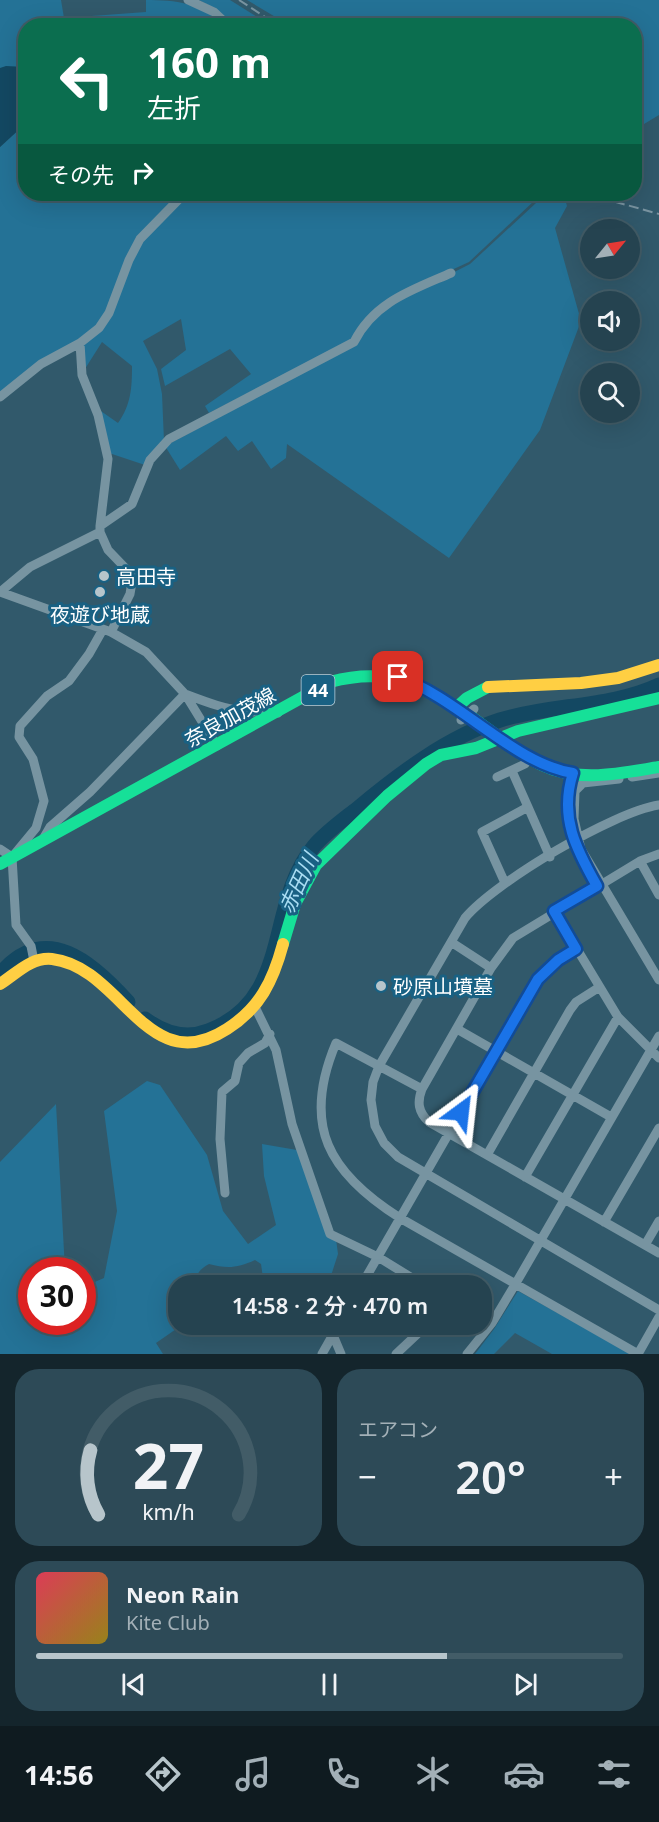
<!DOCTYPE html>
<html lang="ja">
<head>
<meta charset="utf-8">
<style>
	:root { --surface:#254350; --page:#2d4a57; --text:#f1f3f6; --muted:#a3b0b7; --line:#425c67; --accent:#b7c5cb }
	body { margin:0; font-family:"Noto Sans","Noto Sans JP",sans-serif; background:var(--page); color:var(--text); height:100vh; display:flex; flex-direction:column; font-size:22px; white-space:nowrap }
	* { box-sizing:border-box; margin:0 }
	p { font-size:20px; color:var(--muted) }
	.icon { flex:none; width:33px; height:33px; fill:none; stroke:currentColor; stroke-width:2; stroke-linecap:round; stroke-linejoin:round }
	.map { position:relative; height:1354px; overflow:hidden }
	.drawer { display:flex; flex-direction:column; gap:15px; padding:15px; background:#14252c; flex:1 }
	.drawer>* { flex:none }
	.banner { position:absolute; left:18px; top:18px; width:624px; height:183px; border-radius:24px; box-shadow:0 6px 24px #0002,0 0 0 2px var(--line); background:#0b6e4f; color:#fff; overflow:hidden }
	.needle { width:39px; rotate:60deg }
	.controls { position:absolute; left:580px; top:219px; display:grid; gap:12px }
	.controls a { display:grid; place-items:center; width:60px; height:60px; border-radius:50%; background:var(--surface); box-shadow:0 6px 24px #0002,0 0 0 2px var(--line); font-size:30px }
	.speed { position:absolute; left:18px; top:1257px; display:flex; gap:12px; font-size:30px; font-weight:700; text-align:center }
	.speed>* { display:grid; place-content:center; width:78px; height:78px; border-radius:50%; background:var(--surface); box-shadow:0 6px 24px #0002,0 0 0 2px var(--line); line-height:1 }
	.speed .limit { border:9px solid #d22; background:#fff; color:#111 }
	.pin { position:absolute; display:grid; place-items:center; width:51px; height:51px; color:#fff; margin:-26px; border-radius:12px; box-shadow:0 3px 9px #0006 }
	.me { position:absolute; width:66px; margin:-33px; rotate:30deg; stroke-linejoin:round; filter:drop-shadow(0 0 4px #0008) }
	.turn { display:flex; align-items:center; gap:21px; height:126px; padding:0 30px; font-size:27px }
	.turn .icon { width:78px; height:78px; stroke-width:2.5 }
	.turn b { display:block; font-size:42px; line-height:51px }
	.then { display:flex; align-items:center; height:57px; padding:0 30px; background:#0003; gap:12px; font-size:22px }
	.big { font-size:45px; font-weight:600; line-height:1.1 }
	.drawer .card { flex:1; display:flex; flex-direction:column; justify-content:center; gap:9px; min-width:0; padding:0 21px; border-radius:24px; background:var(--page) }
	.drawer .dial { align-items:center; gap:0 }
	.dial svg { height:156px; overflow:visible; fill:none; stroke:var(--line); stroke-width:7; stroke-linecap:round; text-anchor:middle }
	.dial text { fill:var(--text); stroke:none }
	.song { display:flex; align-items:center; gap:18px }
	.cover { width:72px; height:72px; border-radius:9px; background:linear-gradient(135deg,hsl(350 70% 55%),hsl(50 70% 35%)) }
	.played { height:6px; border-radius:3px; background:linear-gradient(90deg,var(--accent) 70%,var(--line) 70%) }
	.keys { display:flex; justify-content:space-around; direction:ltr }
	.heat { display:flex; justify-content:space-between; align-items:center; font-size:33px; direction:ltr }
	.drawer .tiles { flex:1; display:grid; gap:15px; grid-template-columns:1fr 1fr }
	.card:last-child { grid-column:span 2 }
	.trip { position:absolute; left:168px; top:1275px; width:324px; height:60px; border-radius:24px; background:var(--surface); box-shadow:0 6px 24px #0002,0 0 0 2px var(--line); font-weight:600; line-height:60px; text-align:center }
	.tabs { display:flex; height:96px; justify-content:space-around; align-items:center; background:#0f1b20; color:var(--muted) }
	.tabs .icon { width:42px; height:42px }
	.tabs .selected { color:var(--accent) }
	.tabs b { font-size:27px; color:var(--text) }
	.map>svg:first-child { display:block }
	.green { fill:#247296 }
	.water { fill:#134862 }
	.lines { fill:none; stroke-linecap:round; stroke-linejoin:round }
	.river { stroke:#134862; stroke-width:15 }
	.street { stroke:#7794a1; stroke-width:9 }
	.fast { stroke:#16e098; stroke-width:12 }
	.slow { stroke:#ffcf43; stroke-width:12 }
	.rail { stroke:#7994a1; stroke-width:2; stroke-dasharray:10 4.5; stroke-linecap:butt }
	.fast-bridge { stroke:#16e098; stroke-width:12 }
	.route-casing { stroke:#114b97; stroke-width:15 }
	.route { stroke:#1a73e8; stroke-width:10 }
	.poi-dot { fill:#b7c5cb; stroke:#196183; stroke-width:2 }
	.labels { text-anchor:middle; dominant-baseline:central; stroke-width:6; stroke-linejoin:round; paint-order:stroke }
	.shield { fill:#196183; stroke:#bad0da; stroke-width:1.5 }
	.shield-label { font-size:18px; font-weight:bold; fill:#fff }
	.poi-label { font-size:20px; fill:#fff; stroke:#196183; text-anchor:start }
	.street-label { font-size:20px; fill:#fff; stroke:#196183 }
	.water-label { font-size:21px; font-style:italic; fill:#a9ddf3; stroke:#196183 }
</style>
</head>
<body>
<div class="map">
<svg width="659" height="1354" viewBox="0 0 659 1354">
	<rect width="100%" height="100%" fill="#31596b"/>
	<!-- green -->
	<path class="green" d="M0,0H61L64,18L146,12V0C176,0 201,3 223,25L26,26L25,67L0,68Z
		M199,0H230L270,25H233L216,9Z
		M247,0H659V115L644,124L635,137L634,26L289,25Z
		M25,124L26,194H181L137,239L105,317L97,327L0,393V147Z
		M189,194H564V196L547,194L534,201L469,262L397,295L354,339L209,413L205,406L251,374L230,349L165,386L161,369L186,350L181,319L143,341L157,369L162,394L164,441L145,465L109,453L98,409L118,423C131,405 132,388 132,366L102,342L83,372L82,345L101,330L142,241Z
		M547,197L565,199L567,206L555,228L581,321L540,430L449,558L287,444L286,458L271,469L252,441L238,451L226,436L180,470L165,446L356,344L376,312L470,264L536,203Z
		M147,1081L160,1085L207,1155L223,1211L248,1244L276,1225L264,1176L262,1144L297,1150L336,1239L338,1254L328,1285H264L261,1264L255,1260C238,1268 227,1269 209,1264C200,1269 194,1275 197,1285L178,1286V1324L182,1325L156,1343L163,1354H0V1162L56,1104L65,1270H32V1322H82L83,1287L104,1278L117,1211L104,1111Z
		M518,1291L628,1352L629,1354H552L515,1333L494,1354H475L494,1329Z"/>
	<!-- water -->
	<path class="water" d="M6,66L25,67V124L0,147V68Z"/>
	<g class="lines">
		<!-- river -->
		<path class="river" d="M0,974C46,920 93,963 128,1002
			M145,1019C164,1033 185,1040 208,1031C293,1000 265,905 314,846C326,832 343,820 358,808C400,773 448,737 500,720C551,704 610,708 659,685"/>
		<!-- street -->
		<path class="street" d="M188,0L214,12L229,26
			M80,343L82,375L98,415L108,459L100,526
			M0,397L41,364L80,343L99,328L109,313L129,260L140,239L184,194
			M100,532L108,550L133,576L130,594L111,632
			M0,592L30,567L100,532V526L132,504L150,460L169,439L354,342C374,302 412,290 451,273
			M0,592L111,632L146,652L185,694L217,746
			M185,694C206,702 227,710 250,712C263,712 261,708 278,713
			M461,720L474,709
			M512,771L528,807
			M497,777L525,764L529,757
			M632,777L659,773
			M619,779L583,783L575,791L574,819L581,849L659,980
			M569,799L573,773
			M659,805C613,812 495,882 465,918L379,1066L373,1082L371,1100L375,1126L384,1143L398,1157L659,1310
			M43,839L50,827L90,792L185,694
			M0,849L12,857
			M659,854L640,861L513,938L491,968L422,1089C417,1102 418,1112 429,1122L659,1253
			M640,861L659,895
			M505,883L482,832L528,807L550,857
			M554,911L618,1017L659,1058
			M451,942L491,968
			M34,961L31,946L16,925L12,857L36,828L44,801L33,759L19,737L20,726L47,696L69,681L89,654L102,631
			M256,1009L276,1050L292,1124L330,1234L378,1257L425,1286
			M457,1029L611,1117
			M422,1089L336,1043C301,1126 329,1173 400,1218L638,1354
			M487,1155L570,1010L576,1002L598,988
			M525,1177L618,1017
			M225,1193L220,1139L222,1092L235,1081L239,1063L248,1053L265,1043L270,1034
			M604,1222L659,1128
			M645,1245L659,1221
			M361,1286L533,987L548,968L576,949
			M398,1324L416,1335
			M333,1335L341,1354
			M322,1354L339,1324
			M396,1354L428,1324
			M467,1354L492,1323L516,1283L659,1036
			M638,1354L659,1317"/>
		<!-- fast -->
		<path class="fast" d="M506,742C518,749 529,759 542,765C579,783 621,773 659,767
			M0,864L330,682C383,668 411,680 456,708L467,698L488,687
			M283,944L295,904L316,865L387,796L426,764L441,755L476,748L518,731L659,698"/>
		<!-- slow -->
		<path class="slow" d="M488,687L581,683L618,678L659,665
			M0,984C17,973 31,957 52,959C122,967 147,1081 227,1029C260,1008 273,981 283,944"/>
		<!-- rail -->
		<path class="rail" d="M239,0L279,26
			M587,194L659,214"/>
		<!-- fast-bridge -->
		<path class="fast-bridge" d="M473,718L506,742"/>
	</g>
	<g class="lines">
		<defs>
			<path id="route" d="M398,677C459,698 514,764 573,773C559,817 576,849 597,886L554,911L576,949L558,960L538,979L461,1112"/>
		</defs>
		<!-- route casing -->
		<use href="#route" class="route-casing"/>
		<!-- route -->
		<use href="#route" class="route"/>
	</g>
	<!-- markers -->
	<g class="poi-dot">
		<circle cx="104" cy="576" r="6"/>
		<circle cx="100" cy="592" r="6"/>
		<circle cx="381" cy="986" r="6"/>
	</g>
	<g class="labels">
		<!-- shield labels -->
		<rect class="shield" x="301.5" y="675" width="33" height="30" rx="4.5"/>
		<g class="shield-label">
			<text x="318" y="690">44</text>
		</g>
		<!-- poi labels -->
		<g class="poi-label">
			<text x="116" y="576">高田寺</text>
			<text x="100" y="614" text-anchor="middle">夜遊び地蔵</text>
			<text x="393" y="986">砂原山墳墓</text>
		</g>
		<!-- street labels -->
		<g class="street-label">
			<text transform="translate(230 717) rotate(-29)">奈良加茂線</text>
		</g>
		<!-- water labels -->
		<g class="water-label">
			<text transform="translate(298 883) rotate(-65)">赤田川</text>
		</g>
	</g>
</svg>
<div class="controls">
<a><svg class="needle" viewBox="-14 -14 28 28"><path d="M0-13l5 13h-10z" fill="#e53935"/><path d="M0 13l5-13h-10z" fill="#a3b0b7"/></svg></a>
<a><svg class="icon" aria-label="sound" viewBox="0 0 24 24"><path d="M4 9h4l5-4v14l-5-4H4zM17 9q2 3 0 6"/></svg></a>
<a><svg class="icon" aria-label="search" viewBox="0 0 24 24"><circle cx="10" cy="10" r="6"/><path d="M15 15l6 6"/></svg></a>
</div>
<div class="speed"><div class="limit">30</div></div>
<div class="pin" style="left:398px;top:677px;background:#d93025"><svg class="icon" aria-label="arrive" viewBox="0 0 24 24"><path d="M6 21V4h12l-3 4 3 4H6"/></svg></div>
<svg class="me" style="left:461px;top:1112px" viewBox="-20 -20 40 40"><path d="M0-17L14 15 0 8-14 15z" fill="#1a73e8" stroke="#fff" stroke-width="4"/></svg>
<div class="trip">14:58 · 2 分 · 470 m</div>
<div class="banner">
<div class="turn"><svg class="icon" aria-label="left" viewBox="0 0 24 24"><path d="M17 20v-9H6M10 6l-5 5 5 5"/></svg><div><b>160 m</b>左折</div></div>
<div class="then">その先<svg class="icon" aria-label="right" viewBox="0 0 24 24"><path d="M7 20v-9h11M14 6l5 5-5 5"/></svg></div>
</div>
</div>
<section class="drawer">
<div class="tiles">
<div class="card dial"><svg viewBox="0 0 100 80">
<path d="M14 69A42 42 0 1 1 86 69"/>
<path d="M14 69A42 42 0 0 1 10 36" stroke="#b7c5cb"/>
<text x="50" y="56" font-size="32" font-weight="700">27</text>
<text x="50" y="72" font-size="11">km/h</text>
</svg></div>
<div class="card"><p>エアコン</p>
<div class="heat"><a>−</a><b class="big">20°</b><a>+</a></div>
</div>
<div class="card">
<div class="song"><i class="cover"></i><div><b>Neon Rain</b><p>Kite Club</p></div></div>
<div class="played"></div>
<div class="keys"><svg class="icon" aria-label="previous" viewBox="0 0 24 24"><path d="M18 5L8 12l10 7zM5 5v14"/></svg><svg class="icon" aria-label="pause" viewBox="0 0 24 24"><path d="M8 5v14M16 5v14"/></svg><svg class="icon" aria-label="next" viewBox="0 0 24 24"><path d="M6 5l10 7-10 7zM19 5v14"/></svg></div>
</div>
</div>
</section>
<nav class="tabs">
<b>14:56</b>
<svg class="icon selected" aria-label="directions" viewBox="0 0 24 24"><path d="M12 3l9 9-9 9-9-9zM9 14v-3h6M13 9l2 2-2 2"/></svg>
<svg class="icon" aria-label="music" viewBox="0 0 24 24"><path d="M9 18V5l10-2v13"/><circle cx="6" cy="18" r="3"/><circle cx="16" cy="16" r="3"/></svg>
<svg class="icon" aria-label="phone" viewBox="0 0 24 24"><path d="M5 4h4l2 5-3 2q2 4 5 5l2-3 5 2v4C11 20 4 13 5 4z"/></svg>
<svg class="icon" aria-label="climate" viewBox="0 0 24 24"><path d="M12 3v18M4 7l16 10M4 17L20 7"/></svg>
<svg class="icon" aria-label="car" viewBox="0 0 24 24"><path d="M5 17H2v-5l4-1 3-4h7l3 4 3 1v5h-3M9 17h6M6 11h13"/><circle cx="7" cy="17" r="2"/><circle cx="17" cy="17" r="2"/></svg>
<svg class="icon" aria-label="filters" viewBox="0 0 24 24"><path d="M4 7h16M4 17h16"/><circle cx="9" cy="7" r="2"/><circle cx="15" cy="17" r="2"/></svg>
</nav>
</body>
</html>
